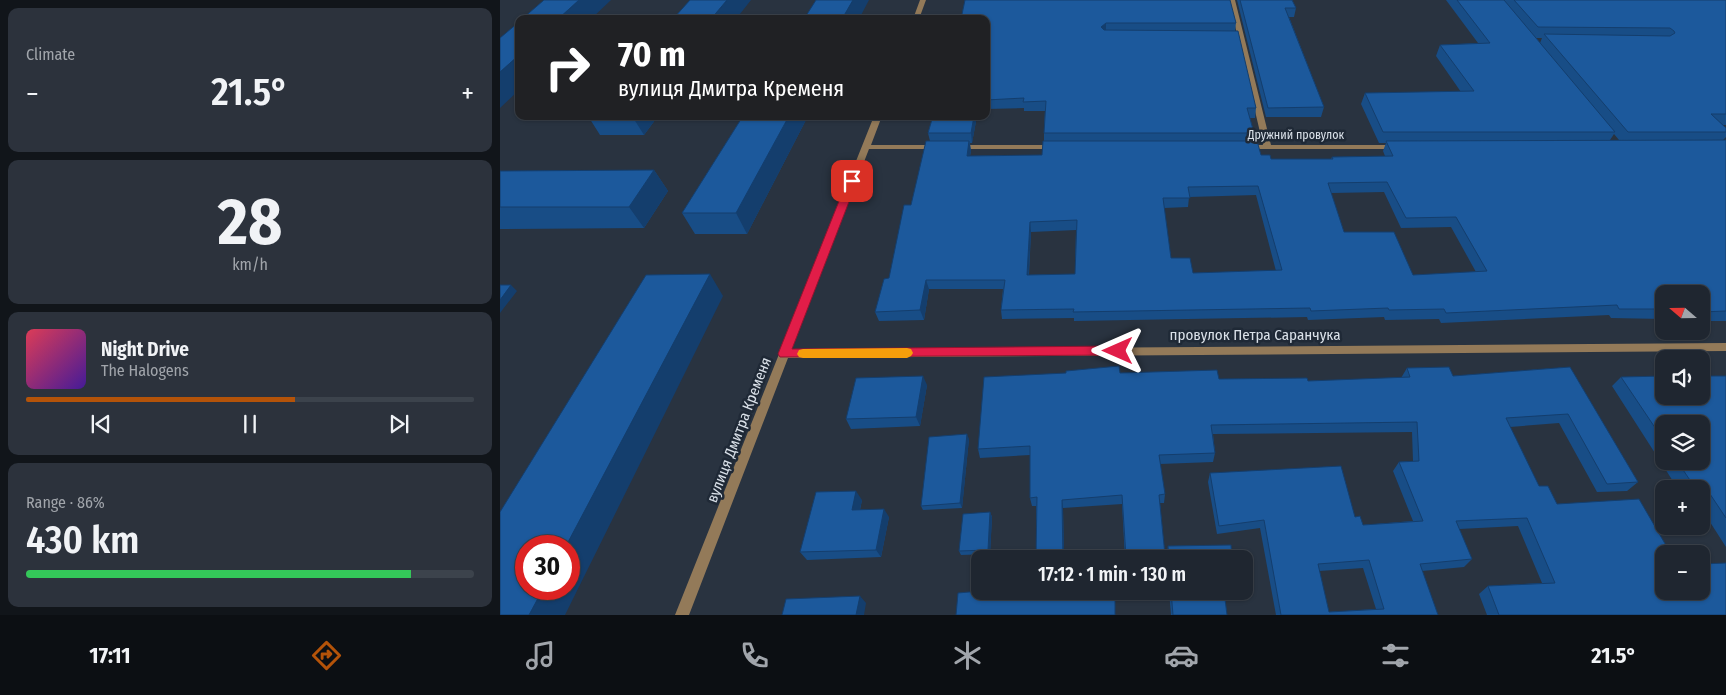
<!DOCTYPE html>
<html lang="en">
<head>
<meta charset="utf-8">
<style>
	:root { --surface:#1f2630; --page:#2c323c; --text:#f1f3f6; --muted:#a1a5ab; --line:#3c434c; --accent:#b45309 }
	body { margin:0; font-family:"Fira Sans Condensed",sans-serif; background:var(--page); color:var(--text); height:100vh; display:flex; flex-direction:column; font-size:19px; white-space:nowrap }
	* { box-sizing:border-box; margin:0 }
	p { font-size:16px; color:var(--muted) }
	.icon { flex:none; width:28px; height:28px; fill:none; stroke:currentColor; stroke-width:2; stroke-linecap:round; stroke-linejoin:round }
	.map { position:relative; flex:1; overflow:hidden }
	.panel { display:flex; flex-direction:column; gap:8px; padding:8px; background:#11151a; width:500px }
	.panel>* { flex:none }
	.top-card { position:absolute; left:15px; top:15px; width:475px; height:105px; border-radius:10px; box-shadow:0 1px 4px #0004,0 0 0 1px var(--line); background:#202124; color:#fff; overflow:hidden }
	.needle { width:32px; rotate:290deg }
	.controls { position:absolute; left:1155px; top:285px; display:grid; gap:10px }
	.controls a { display:grid; place-items:center; width:55px; height:55px; border-radius:10px; background:var(--surface); box-shadow:0 1px 4px #0004,0 0 0 1px var(--line); font-size:25px }
	.speed { position:absolute; left:15px; top:535px; display:flex; gap:10px; font-size:25px; font-weight:700; text-align:center }
	.speed>* { display:grid; place-content:center; width:65px; height:65px; border-radius:50%; background:var(--surface); box-shadow:0 1px 4px #0004,0 0 0 1px var(--line); line-height:1 }
	.speed .limit { border:8px solid #d22; background:#fff; color:#111 }
	.pin { position:absolute; display:grid; place-items:center; width:42px; height:42px; color:#fff; margin:-21px; border-radius:10px; box-shadow:0 2px 8px #0006 }
	.me { position:absolute; width:55px; margin:-28px; rotate:270deg; stroke-linejoin:round; filter:drop-shadow(0 0 4px #0008) }
	.turn { display:flex; align-items:center; gap:18px; height:105px; padding:0 20px; font-size:22px }
	.turn .icon { width:65px; height:65px; stroke-width:2.5 }
	.turn b { display:block; font-size:35px; line-height:42px }
	.big { font-size:38px; font-weight:600; line-height:1.1 }
	.panel .card { flex:1; display:flex; flex-direction:column; justify-content:center; gap:8px; min-width:0; padding:0 18px; border-radius:10px; background:var(--page) }
	.panel .dial { align-items:center; gap:0 }
	.dial b { font-size:65px; line-height:1 }
	.song { display:flex; align-items:center; gap:15px }
	.cover { width:60px; height:60px; border-radius:8px; background:linear-gradient(135deg,hsl(350 70% 55%),hsl(260 70% 35%)) }
	.played { height:5px; border-radius:2px; background:linear-gradient(90deg,var(--accent) 60%,var(--line) 60%) }
	.keys { display:flex; justify-content:space-around; direction:ltr }
	.heat { display:flex; justify-content:space-between; align-items:center; font-size:28px; direction:ltr }
	.charge { height:8px; border-radius:4px; background:linear-gradient(90deg,#34c759 86%,var(--line) 0) }
	.trip { position:absolute; left:471px; top:550px; width:282px; height:50px; border-radius:10px; background:var(--surface); box-shadow:0 1px 4px #0004,0 0 0 1px var(--line); font-weight:600; line-height:50px; text-align:center }
	.menu { display:flex; height:80px; justify-content:space-around; align-items:center; background:#0c0f13; color:var(--muted) }
	.menu .icon { width:35px; height:35px }
	.menu .current { color:var(--accent) }
	.menu b { font-size:22px; color:var(--text) }
	main { display:flex; flex:1; min-height:0 }
	.map>svg:first-child { display:block }
	.lines { fill:none; stroke-linecap:round; stroke-linejoin:round }
	.street { fill:#937a59; fill-rule:evenodd }
	.wall { fill:#184d86; fill-rule:evenodd }
	.shaded-wall { fill:#143e6d }
	.building { fill:#1c599c; stroke:#143e6d; fill-rule:evenodd }
	.route { fill:#e11d48; stroke:#92132f }
	.slow { fill:#f59e0b }
	.labels { text-anchor:middle; dominant-baseline:central; stroke-width:5; stroke-linejoin:round; paint-order:stroke }
	.far-street-label { font-size:12px; fill:#dae1e9; stroke:#1f2936 }
	.street-label { font-size:15px; fill:#dae1e9; stroke:#1f2936 }
</style>
</head>
<body>
<main>
<section class="panel">
<div class="card"><p>Climate</p>
<div class="heat"><a>−</a><b class="big">21.5°</b><a>+</a></div>
</div>
<div class="card dial"><b>28</b><p>km/h</p></div>
<div class="card">
<div class="song"><i class="cover"></i><div><b>Night Drive</b><p>The Halogens</p></div></div>
<div class="played"></div>
<div class="keys"><svg class="icon" aria-label="previous" viewBox="0 0 24 24"><path d="M18 5L8 12l10 7zM5 5v14"/></svg><svg class="icon" aria-label="pause" viewBox="0 0 24 24"><path d="M8 5v14M16 5v14"/></svg><svg class="icon" aria-label="next" viewBox="0 0 24 24"><path d="M6 5l10 7-10 7zM19 5v14"/></svg></div>
</div>
<div class="card"><p>Range · 86%</p><b class="big">430 km</b><div class="charge"></div></div>
</section>
<div class="map">
<svg width="1226" height="615" viewBox="0 0 1226 615">
	<rect width="100%" height="100%" fill="#293340"/>
	<g class="lines">
		<!-- street -->
		<path class="street" d="M420,0H426L419,19H413Z
			M729,0H735L771,145H897L901,147L900,149H744L743,147L747,145H763Z
			M374,116H382L371,145H437L441,147L437,149H369L291,350L1226,343V351L288,358L189,615H175Z
			M454,145H555L559,147L555,149H457L453,147Z"/>
	</g>
	<!-- wall -->
	<path class="wall" d="M737,0H792L796,8L794,17H789L824,107L821,117H766Z
		M946,0H1226V125H1222L1226,128V137L1223,140H1226V321H1201V294H1164V319L1111,318L1109,315L941,323L939,319L885,320L884,317L808,320L807,317L574,321V318L502,319L501,310L503,289H429L424,320L379,321L375,312L389,278L430,141L428,133L433,116H477L472,143H470L471,151L470,156L542,155L544,141V133L545,111H524V108L486,109V19L736,23L735,31L756,108L755,118H750L754,133L753,141L761,155L771,159H831L832,157L885,156L883,151L886,143H879L861,104L865,93L961,92L936,56L940,45L978,43ZM1036,38H1042L1040,43ZM1114,134L1119,140H1110ZM884,192L901,228L951,227L976,272L913,275L844,232L831,193ZM756,195L776,271L693,273L671,258L664,208L688,207L689,197ZM576,230L575,274L529,275L531,232Z
		M88,116H158L144,135H100Z
		M243,116H308L247,234H195L182,213Z
		M154,170L168,191L144,228L0,229V171Z
		M1070,367L1138,482L1127,491L1097,492L1059,423L1010,427L1039,486L1057,504L1164,554L1226,615H987L979,594L988,586L1042,583L1018,526L959,529L972,559L964,567L922,571L938,615H776L760,528L717,534L708,482L710,473L855,517L863,525L913,521L893,471L899,462L913,461L912,432L713,434L715,453L713,462L660,464L665,494L664,503H660L665,555V559H625L622,504L563,508L564,559H536V506H532L530,498V455L480,458L478,449L620,373L719,379L808,381L901,378L907,368L953,376ZM863,568L876,609L829,612L819,571Z
		M1226,376V547L1201,508V489H1178L1112,386L1121,377ZM1164,424L1201,461H1164Z
		M427,385L420,426L351,429L346,419Z
		M469,439L462,508L423,510L421,506Z
		M362,500L360,510L389,517L381,557L307,560L300,552Z
		M490,512L492,517L490,554L461,555L459,551Z
		M668,546L732,559H667V554Z
		M669,591H724L727,615H671Z"/>
	<!-- shaded-wall -->
	<path class="shaded-wall" d="M79,0H111L91,19H58Z
		M227,0H251L236,19H211Z
		M353,0H369L359,19H342Z
		M606,23V32L601,27Z
		M19,55V90L0,108V72Z
		M132,116H158L144,135Z
		M289,116H308L247,234L236,213Z
		M474,116H477L472,143L471,133Z
		M469,141L471,151L468,165L467,156Z
		M154,170L168,191L144,228L129,207Z
		M530,222L531,232L528,284L527,275Z
		M210,274L223,296L65,615H29L43,589H69V546H66Z
		M426,280L429,289L424,320L420,310Z
		M11,285L17,291L0,313V300Z
		M423,376L427,385L420,426L416,417Z
		M467,434L469,439L462,508L460,503Z
		M356,491L362,500L358,518L352,510Z
		M562,500L563,508L564,559H563Z
		M384,509L389,517L381,557L376,550Z
		M490,512L492,517L490,554L488,550Z
		M360,596L366,603L364,615H356Z"/>
	<!-- building -->
	<path class="building" d="M44,0H79L58,19H22Z
		M190,0H227L211,19H173Z
		M316,0H353L342,19H304Z
		M465,0H730L736,23H606L601,27L604,30L738,31L756,108H747L754,133H544L546,101L523,102L524,98L486,100V19H461Z
		M740,0H792L796,8H785L824,107L768,108Z
		M957,0H1004L1115,132H883L865,93L974,91L940,45L990,43Z
		M1014,0H1226V114H1211L1226,128V132H1128L1044,34L1170,36L1175,33L1174,31L1170,28L1038,27Z
		M19,22V55L0,72V38Z
		M243,116H289L236,213H182Z
		M433,116H474L471,133H428Z
		M1226,140V311L1201,312V294H1164V309H1119L1117,305L946,313L944,309L889,310L888,308L811,311L810,308L573,312L574,309L501,310L505,280H426L420,310L375,312L384,279L389,278L404,205H411L426,141H469L467,156L542,155L543,141H757L761,155H770L771,159H833L832,157L893,156L886,141ZM887,182L906,218L956,217L987,271L913,275L894,232H844L828,183ZM758,186L782,270L693,273L690,258H671L663,198H690L688,187ZM577,220L575,274L527,275L530,222Z
		M154,170L129,207H0V171Z
		M210,274L66,546H26V589H43L29,615H0V512L146,275Z
		M0,285H11L0,300Z
		M619,366L620,373L717,370L719,379L807,378L808,381L910,377L907,368L949,367L953,376L1070,367L1138,482L1107,484L1068,414L1006,418L1039,486H1048L1057,504L1139,499L1171,554H1164V591H1201V564L1226,563V615H999L988,586L1055,583L1027,518L956,521L972,559L920,564L938,615H781L764,520L719,526L710,473L841,466L855,517L860,516L863,525L923,521L899,462L919,461L917,422L711,425L715,453L659,455L665,494L659,495L665,555L626,557L622,495L562,500L563,559H536L537,497L530,498V446L478,449L484,377L566,373V371ZM869,560L884,609L829,612L818,564Z
		M423,376L416,417L346,419L356,378Z
		M1164,376V396H1201V376H1226V518L1208,491H1201V489H1196L1177,461H1201V424H1164V441L1121,377Z
		M467,434L460,503L421,506L429,437Z
		M356,491L352,510L384,509L376,550L300,552L316,492Z
		M490,512L488,550L459,551L463,514Z
		M731,545L732,559H669L668,546Z
		M480,591H615V615H456L458,593Z
		M671,591H724L727,615H673Z
		M360,596L356,615H282L286,599Z"/>
	<!-- route -->
	<path class="route" d="M352,178L357,181L292,349L618,346L622,348L624,351L622,355L280,357L278,354L347,181Z"/>
	<!-- slow -->
	<path class="slow" d="M407,348L411,349L413,353L411,356L407,358H303L299,357L297,354L299,350L303,349Z"/>
	<g class="labels">
		<!-- far-street labels -->
		<g class="far-street-label">
			<text x="796" y="135">Дружний провулок</text>
		</g>
		<!-- street labels -->
		<g class="street-label">
			<text x="755" y="335">провулок Петра Саранчука</text>
			<text transform="translate(239 430) rotate(-69)">вулиця Дмитра Кременя</text>
		</g>
	</g>
</svg>
<div class="controls">
<a><svg class="needle" viewBox="-14 -14 28 28"><path d="M0-13l5 13h-10z" fill="#e53935"/><path d="M0 13l5-13h-10z" fill="#a1a5ab"/></svg></a>
<a><svg class="icon" aria-label="sound" viewBox="0 0 24 24"><path d="M4 9h4l5-4v14l-5-4H4zM17 9q2 3 0 6"/></svg></a>
<a><svg class="icon" aria-label="layers" viewBox="0 0 24 24"><path d="M12 4l9 5-9 5-9-5zM3 14l9 5 9-5"/></svg></a>
<a>+</a>
<a>−</a>
</div>
<div class="speed"><div class="limit">30</div></div>
<div class="pin" style="left:352px;top:181px;background:#d93025"><svg class="icon" aria-label="arrive" viewBox="0 0 24 24"><path d="M6 21V4h12l-3 4 3 4H6"/></svg></div>
<svg class="me" style="left:618px;top:351px" viewBox="-20 -20 40 40"><path d="M0-17L14 15 0 8-14 15z" fill="#e11d48" stroke="#fff" stroke-width="4"/></svg>
<div class="trip">17:12 · 1 min · 130 m</div>
<div class="top-card">
<div class="turn"><svg class="icon" aria-label="right" viewBox="0 0 24 24"><path d="M7 20v-9h11M14 6l5 5-5 5"/></svg><div><b>70 m</b>вулиця Дмитра Кременя</div></div>
</div>
</div>
</main>
<nav class="menu">
<b>17:11</b>
<svg class="icon current" aria-label="directions" viewBox="0 0 24 24"><path d="M12 3l9 9-9 9-9-9zM9 14v-3h6M13 9l2 2-2 2"/></svg>
<svg class="icon" aria-label="music" viewBox="0 0 24 24"><path d="M9 18V5l10-2v13"/><circle cx="6" cy="18" r="3"/><circle cx="16" cy="16" r="3"/></svg>
<svg class="icon" aria-label="phone" viewBox="0 0 24 24"><path d="M5 4h4l2 5-3 2q2 4 5 5l2-3 5 2v4C11 20 4 13 5 4z"/></svg>
<svg class="icon" aria-label="climate" viewBox="0 0 24 24"><path d="M12 3v18M4 7l16 10M4 17L20 7"/></svg>
<svg class="icon" aria-label="car" viewBox="0 0 24 24"><path d="M5 17H2v-5l4-1 3-4h7l3 4 3 1v5h-3M9 17h6M6 11h13"/><circle cx="7" cy="17" r="2"/><circle cx="17" cy="17" r="2"/></svg>
<svg class="icon" aria-label="filters" viewBox="0 0 24 24"><path d="M4 7h16M4 17h16"/><circle cx="9" cy="7" r="2"/><circle cx="15" cy="17" r="2"/></svg>
<b>21.5°</b>
</nav>
</body>
</html>
